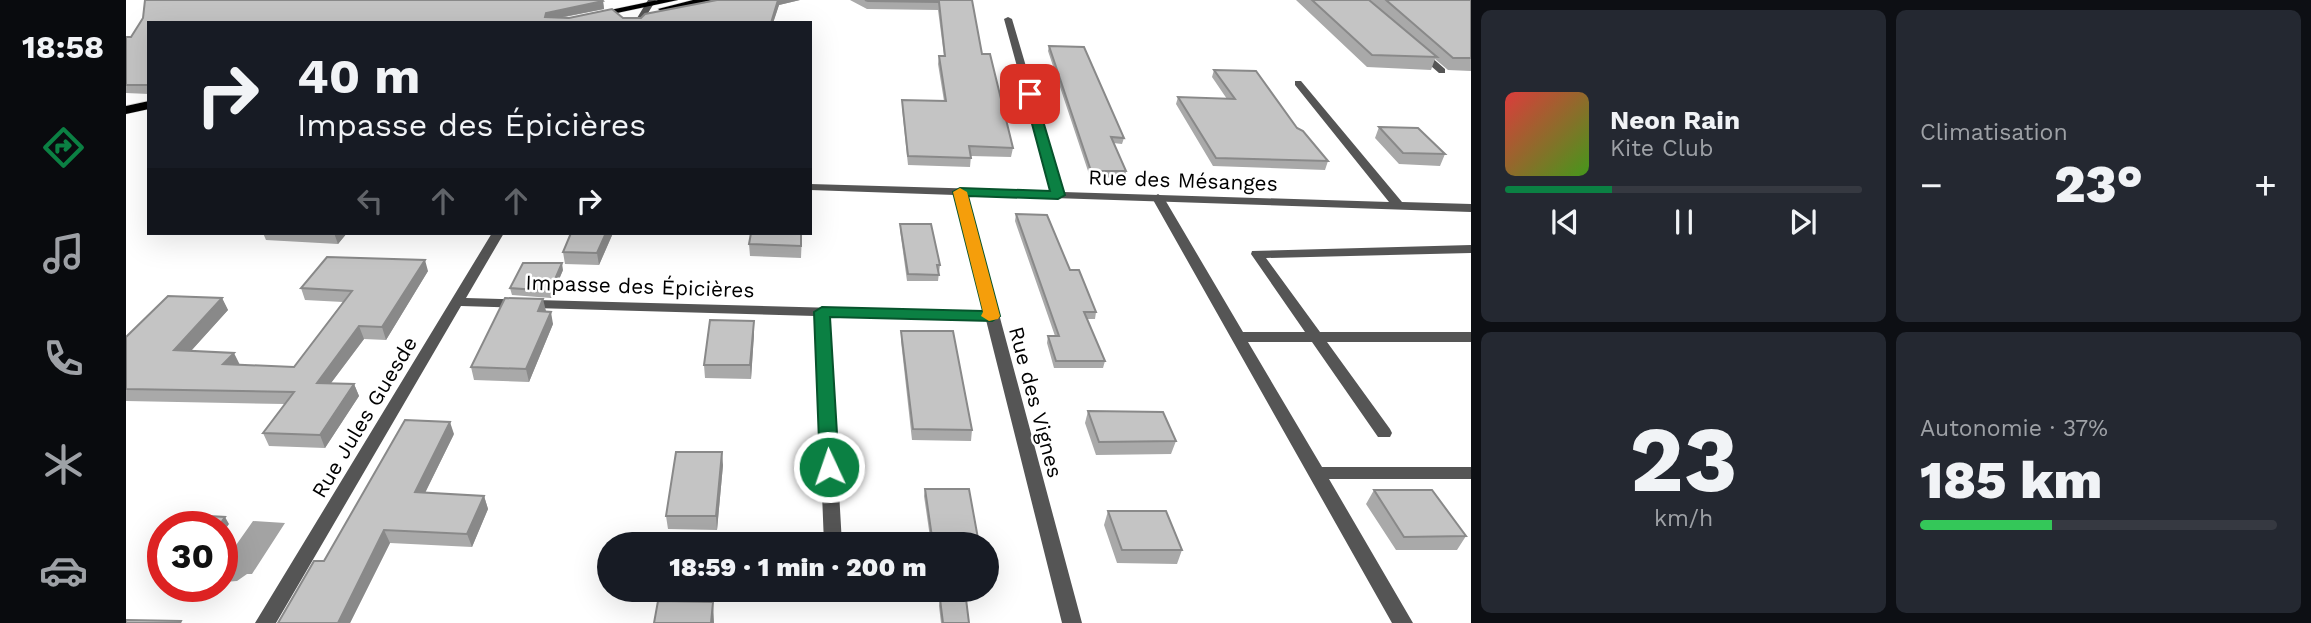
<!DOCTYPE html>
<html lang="fr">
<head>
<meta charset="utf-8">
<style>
	:root { --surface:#171b24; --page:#242831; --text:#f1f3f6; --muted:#9ea1a6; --line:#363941; --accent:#0b8043 }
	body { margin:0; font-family:"Work Sans",sans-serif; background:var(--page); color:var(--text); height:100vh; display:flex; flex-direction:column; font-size:26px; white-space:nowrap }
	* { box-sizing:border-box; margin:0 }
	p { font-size:23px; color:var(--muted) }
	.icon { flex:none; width:38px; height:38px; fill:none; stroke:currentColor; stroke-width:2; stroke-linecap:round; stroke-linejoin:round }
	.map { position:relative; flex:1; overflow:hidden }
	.sheet { display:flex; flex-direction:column; gap:10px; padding:10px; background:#0d0f14; width:840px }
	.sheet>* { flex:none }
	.banner { position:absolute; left:21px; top:21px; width:665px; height:214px; border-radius:0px; box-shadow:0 7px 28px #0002; background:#171b24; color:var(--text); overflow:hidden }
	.speed { position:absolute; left:21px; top:511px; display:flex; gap:14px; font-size:35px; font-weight:700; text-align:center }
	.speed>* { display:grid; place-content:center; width:91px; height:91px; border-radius:50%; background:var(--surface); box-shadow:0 7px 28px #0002; line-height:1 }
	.speed .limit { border:10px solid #d22; background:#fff; color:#111 }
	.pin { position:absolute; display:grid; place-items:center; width:60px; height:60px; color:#fff; margin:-30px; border-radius:14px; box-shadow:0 4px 10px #0006 }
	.me { position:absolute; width:77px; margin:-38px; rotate:357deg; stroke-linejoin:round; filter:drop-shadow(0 0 5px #0008) }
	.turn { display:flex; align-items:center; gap:24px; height:147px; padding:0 35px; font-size:32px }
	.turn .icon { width:91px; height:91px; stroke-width:2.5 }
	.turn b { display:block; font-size:49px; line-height:60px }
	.lanes { display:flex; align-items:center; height:66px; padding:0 35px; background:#0003; justify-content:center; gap:35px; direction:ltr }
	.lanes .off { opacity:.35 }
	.big { font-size:52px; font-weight:800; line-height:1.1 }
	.sheet .card { flex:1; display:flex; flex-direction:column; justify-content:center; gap:10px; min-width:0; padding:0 24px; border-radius:10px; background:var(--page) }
	.sheet .dial { align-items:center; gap:0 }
	.dial b { font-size:91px; line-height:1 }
	.song { display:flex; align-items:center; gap:21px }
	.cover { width:84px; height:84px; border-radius:10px; background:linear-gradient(135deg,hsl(0 70% 55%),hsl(100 70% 35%)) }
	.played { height:7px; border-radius:4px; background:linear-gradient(90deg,var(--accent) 30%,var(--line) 30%) }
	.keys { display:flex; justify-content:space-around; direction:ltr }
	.heat { display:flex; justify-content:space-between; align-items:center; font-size:38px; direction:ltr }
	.charge { height:10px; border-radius:5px; background:linear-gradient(90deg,#34c759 37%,var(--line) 0) }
	.sheet .tiles { flex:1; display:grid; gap:10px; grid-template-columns:repeat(2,1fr) }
	.trip { position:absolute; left:471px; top:532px; width:402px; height:70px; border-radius:35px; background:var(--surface); box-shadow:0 7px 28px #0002; font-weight:800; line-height:70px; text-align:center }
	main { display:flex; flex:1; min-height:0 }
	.dock { display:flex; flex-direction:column; width:126px; justify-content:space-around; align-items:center; background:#090b0e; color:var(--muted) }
	.dock .icon { width:49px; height:49px }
	.dock .active { color:var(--accent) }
	.dock b { font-size:32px; color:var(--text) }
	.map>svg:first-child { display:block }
	.water { fill:#a3a3a3 }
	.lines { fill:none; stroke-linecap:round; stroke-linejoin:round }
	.primary-casing { stroke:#dbdbdb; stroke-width:1 }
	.service { fill:#555; fill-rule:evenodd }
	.minor { fill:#555; fill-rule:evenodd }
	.primary { fill:#000; fill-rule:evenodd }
	.wall { fill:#a9a9a9 }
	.shaded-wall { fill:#898989 }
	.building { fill:#c4c4c4; stroke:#898989; stroke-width:2 }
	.route { fill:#0b8043; stroke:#07532c; stroke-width:2 }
	.slow { fill:#f59e0b }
	.labels { text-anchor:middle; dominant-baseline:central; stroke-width:5; stroke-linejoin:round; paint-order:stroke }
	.street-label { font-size:21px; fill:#000; stroke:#fff }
</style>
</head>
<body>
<main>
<nav class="dock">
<b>18:58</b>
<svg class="icon active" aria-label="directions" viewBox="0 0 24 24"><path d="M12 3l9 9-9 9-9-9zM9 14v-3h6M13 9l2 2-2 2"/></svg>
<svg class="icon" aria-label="music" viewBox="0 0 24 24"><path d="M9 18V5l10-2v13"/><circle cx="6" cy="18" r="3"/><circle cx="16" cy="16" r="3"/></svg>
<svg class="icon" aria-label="phone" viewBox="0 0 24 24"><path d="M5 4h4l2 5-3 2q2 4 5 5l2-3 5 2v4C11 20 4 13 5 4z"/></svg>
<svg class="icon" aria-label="climate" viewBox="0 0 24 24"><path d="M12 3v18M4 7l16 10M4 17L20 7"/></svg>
<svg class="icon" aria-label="car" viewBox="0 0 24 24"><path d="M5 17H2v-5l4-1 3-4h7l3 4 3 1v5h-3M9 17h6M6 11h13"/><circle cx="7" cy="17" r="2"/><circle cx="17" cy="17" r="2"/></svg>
</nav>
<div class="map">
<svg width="1345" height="623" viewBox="0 0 1345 623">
	<rect width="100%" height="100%" fill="#fff"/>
	<!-- water -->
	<path class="water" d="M127,521L159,523L126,574H121L111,581L98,582L96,565Z"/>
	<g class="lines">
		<defs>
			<path id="primary" d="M532,0H552L444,23H422Z
				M567,0H587L537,12L532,9Z
				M23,101V109L0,114V106Z"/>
		</defs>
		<!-- primary casing -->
		<use href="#primary" class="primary-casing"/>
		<!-- service -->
		<path class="service" d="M1290,49H1296L1319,69V73H1313L1290,53Z
			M1032,194L1038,198L1117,332H1179L1125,254L1126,251L1345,245V253L1140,258L1194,332H1345V342H1201L1264,429L1266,433L1264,437H1252L1186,342H1122L1196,467H1345V479H1203L1287,623H1266L1026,198Z"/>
		<!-- minor -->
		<path class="minor" d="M522,0H530L516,23H508Z
			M882,17L886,19L937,192L1263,202L1169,85V81H1175L1276,202L1345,204V212L841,195L956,623H936L860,320L703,316L716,544H698L689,316L335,306L150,623H129L366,233H378L340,298L858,312L829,195L684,190V184L925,191L878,19Z"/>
		<!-- primary -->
		<use href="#primary" class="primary"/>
	</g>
	<!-- wall -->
	<path class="wall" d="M590,0H674L653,5L647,23H23V94L0,93V37H5L17,18L477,1L478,9L434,18H515Z
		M724,0H846L856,54L887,148L885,157L845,156L844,167L782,165L776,108V100L818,101L812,64L813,56H818L812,10L741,9Z
		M1170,0H1345V71L1322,70L1309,59L1305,70L1241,67Z
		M923,46L998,138L996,144L987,143L1000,171L999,178L964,177L922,51Z
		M1088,70L1171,128L1202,161L1199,170L1087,166L1050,104L1052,97L1101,99L1086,77Z
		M1253,127L1319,154L1314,166L1273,164L1249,138Z
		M890,214L944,270L970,312L969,319H961L979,361L977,368H928L921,343L922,336H929L889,221Z
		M774,224L814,265L812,281H781L774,230Z
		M137,233H221L212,244L140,240Z
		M487,233L473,265L439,264L437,252Z
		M676,233L675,258L624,256L623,244Z
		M437,270L425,298L386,295L384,288Z
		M302,271L260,340L238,339L205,383L228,384L233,396L199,448L143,446L137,433L159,404L0,401V337L96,298L102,310L65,351L113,365L168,367L217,302L179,300L175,288Z
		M420,312L427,324L403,382L348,380L345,367Z
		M775,331L846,430L845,441L786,440L775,341Z
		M628,334L625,379L579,378L578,365Z
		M962,411L1050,441L1045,454L970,455L959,423Z
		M328,434L299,493L358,496L362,509L346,547L264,543L224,623H152L198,561Z
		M597,465L591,530L542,529L540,516Z
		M799,489L853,544H805L798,496Z
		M1248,490L1340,536L1331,550H1270L1240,504Z
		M982,511L1056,550L1051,564L991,563L978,525Z
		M37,552V566H36L32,559Z
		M814,599L843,623H815L813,606Z"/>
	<!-- shaded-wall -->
	<path class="shaded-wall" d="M652,0H674L653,5L647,23H645Z
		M477,1L478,9L421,20L419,17L420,13Z
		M208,233H221L212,244Z
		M480,233H487L473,265L471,253Z
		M299,260L302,271L260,340L256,327Z
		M436,263L437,270L425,298L424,291Z
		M96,298L102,310L54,363L48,350Z
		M417,299L420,311L415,324L412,311Z
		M425,312L427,324L403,382L400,369Z
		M628,321V334L625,379L624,365Z
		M233,326L238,339L196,395L191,383Z
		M108,353L114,365L97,364Z
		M228,384L233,396L199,448L194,435Z
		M324,422L328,434L293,505L289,492Z
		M596,452L597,465L591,530L590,516Z
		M358,496L362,509L346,547L341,534Z
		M99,517L103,524L96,534V527H92Z
		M258,530L264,543L224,623H212Z
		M587,602L588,623H585Z"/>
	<!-- building -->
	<path class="building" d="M19,0H476L477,1L420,13L419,17L443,18L486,9L497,18H515L519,14L591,0H652L645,23H23V85H0V37H5L17,18Z
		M739,0H846L856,54H864L887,148L843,146L845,158L782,156L776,100L820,101L813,56H819L813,2L742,1Z
		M1186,0H1243L1311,57L1246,55Z
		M1260,0H1345V58H1327Z
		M923,46L958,47L998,138L985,137L1000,171H965Z
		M1088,70L1130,71L1171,128L1177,131L1202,161L1090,158L1052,97L1109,99Z
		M1253,127L1292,128L1319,154L1277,153Z
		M890,214L921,215L944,270H953L970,312H958L979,361H930L922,336H933Z
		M774,224H805L814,265H811L813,275L782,274Z
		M445,233H480L471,253L437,252Z
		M625,233H675V246L623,244Z
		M201,257L299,260L256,327L233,326L191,383L228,384L194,435L137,433L168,392L0,389V337L42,296L96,298L48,350L108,353L97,364L168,367L226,291L175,288Z
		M397,263H436L424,291L384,288Z
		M379,298L417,299L412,311L425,312L400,369L345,367Z
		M584,320L628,321L624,365H578Z
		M775,331H827L846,430L787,429Z
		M962,411L1037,412L1050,441L973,442Z
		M279,420L324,422L289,492L358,496L341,534L258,530L212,623H152L188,561H198Z
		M550,452H596L590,516H540Z
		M799,489H843L853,544H807Z
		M1248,490H1306L1340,536L1278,537Z
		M982,511H1040L1056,550H996Z
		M64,515L99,517L92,527H55Z
		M37,552V559H32Z
		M814,599H840L843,623H817Z
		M532,601L587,602L585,623H528Z
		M0,620L55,621L54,623H0Z"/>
	<!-- route -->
	<path class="route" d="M904,91L909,94L939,195L932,199L842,196L874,316L866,321L704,317L713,467L710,472H696L694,467L688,312L696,307L857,311L827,192L834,188L924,191L898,94Z"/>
	<!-- slow -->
	<path class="slow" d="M834,188L841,192L874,316L872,319L863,321L855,316L857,312L827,192Z"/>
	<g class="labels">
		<!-- street labels -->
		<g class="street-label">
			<text transform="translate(1057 180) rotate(2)">Rue des Mésanges</text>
			<text transform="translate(514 286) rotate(2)">Impasse des Épicières</text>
			<text transform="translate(910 402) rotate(75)">Rue des Vignes</text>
			<text transform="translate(238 417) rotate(-59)">Rue Jules Guesde</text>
		</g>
	</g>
</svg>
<div class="speed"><div class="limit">30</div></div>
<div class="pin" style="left:904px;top:94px;background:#d93025"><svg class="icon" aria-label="arrive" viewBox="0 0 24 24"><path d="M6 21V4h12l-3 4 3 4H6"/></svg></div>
<svg class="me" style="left:703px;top:467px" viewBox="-20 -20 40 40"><circle r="17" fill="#0b8043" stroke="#fff" stroke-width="3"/><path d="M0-11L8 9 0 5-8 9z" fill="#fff"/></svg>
<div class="trip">18:59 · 1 min · 200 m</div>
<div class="banner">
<div class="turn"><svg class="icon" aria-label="right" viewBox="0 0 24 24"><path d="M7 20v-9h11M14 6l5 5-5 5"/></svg><div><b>40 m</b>Impasse des Épicières</div></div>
<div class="lanes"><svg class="icon off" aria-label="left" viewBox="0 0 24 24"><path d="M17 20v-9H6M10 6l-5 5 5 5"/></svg><svg class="icon off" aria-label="ahead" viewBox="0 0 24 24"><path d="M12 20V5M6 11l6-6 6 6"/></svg><svg class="icon off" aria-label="ahead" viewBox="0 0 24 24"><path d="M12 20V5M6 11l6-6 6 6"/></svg><svg class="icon" aria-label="right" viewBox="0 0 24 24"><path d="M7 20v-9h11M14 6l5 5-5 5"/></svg></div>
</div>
</div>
<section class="sheet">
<div class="tiles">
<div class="card">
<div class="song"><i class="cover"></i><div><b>Neon Rain</b><p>Kite Club</p></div></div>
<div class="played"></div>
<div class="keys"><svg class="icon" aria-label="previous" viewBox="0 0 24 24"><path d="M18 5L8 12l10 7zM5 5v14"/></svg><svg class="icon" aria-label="pause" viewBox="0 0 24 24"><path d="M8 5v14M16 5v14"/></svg><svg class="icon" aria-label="next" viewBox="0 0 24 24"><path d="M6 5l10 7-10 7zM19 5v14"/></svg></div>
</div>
<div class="card"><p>Climatisation</p>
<div class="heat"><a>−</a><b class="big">23°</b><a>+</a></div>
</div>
<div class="card dial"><b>23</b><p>km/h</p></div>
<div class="card"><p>Autonomie · 37%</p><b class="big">185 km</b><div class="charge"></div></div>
</div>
</section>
</main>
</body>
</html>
